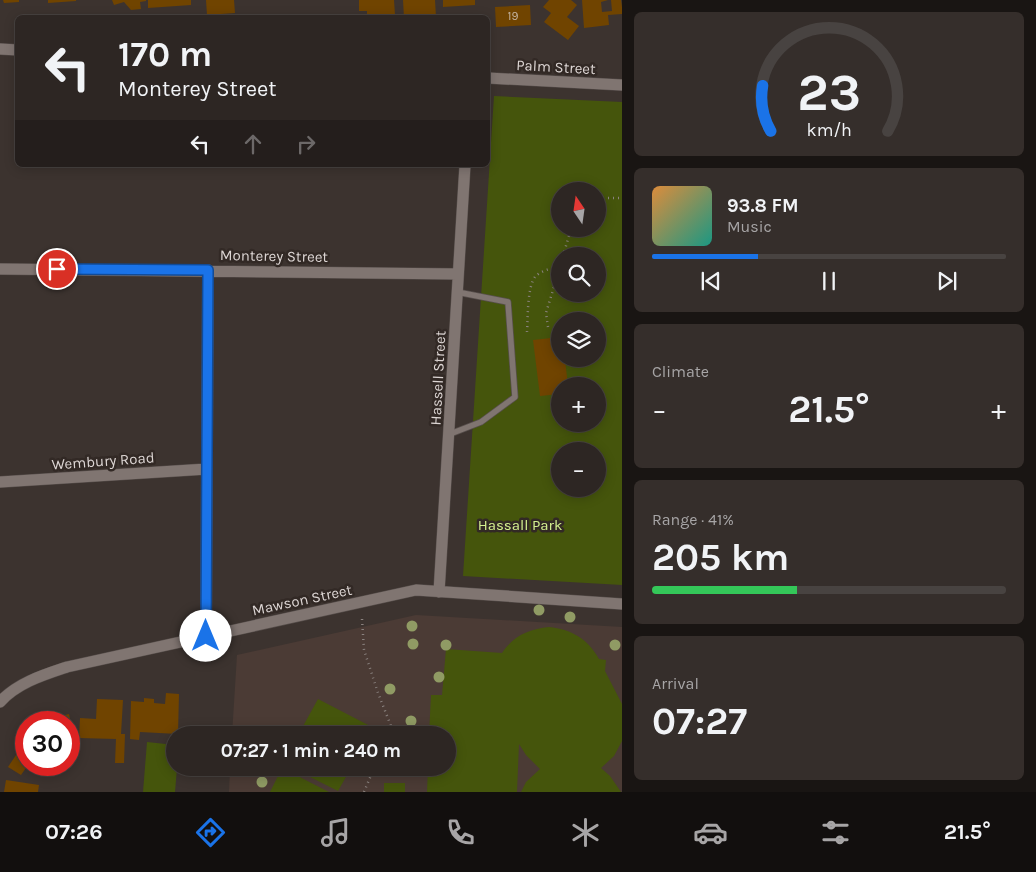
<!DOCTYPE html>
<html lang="en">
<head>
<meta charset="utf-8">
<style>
	:root { --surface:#2d2623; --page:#352e2b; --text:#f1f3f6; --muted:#a7a5a6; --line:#484341; --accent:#1a73e8 }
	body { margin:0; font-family:Karla,sans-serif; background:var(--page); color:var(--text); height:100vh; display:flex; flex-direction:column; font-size:19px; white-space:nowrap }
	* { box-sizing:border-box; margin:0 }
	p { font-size:16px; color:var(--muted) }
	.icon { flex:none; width:28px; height:28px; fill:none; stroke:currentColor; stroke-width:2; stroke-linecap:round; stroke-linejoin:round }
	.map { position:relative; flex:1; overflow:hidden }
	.side { display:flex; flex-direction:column; gap:12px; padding:12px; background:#191513; width:414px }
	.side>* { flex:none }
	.guide { position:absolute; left:15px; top:15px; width:475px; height:152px; border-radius:8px; box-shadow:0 2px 12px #0003,0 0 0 1px var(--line); background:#2d2623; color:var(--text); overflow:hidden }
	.needle { width:32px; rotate:347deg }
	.buttons { position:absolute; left:551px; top:182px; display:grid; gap:10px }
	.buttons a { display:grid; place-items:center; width:55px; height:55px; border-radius:50%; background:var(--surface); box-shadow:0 2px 12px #0003,0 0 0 1px var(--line); font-size:25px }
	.speed { position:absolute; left:15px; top:711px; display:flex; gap:10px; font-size:25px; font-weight:700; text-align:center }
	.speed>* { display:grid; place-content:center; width:65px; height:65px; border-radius:50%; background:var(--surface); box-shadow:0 2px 12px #0003,0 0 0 1px var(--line); line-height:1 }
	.speed .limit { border:8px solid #d22; background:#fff; color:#111 }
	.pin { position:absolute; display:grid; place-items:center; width:42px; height:42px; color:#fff; margin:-21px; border:2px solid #fff; border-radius:50%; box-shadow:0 1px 5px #0007 }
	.me { position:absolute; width:55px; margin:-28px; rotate:0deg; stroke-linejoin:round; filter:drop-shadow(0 0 4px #0008) }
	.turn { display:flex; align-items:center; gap:18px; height:105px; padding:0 20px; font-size:22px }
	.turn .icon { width:65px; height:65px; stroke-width:2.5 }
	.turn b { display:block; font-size:35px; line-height:42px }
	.lanes { display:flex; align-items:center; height:48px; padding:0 20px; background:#0003; justify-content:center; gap:25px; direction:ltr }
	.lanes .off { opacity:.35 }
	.big { font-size:38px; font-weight:700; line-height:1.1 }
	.side .card { flex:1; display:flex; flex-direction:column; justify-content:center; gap:8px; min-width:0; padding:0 18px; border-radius:8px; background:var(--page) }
	.side .dial { align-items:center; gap:0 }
	.dial svg { height:130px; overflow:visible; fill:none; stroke:var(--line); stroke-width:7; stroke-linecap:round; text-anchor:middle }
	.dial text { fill:var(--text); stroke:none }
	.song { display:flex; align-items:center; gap:15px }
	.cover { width:60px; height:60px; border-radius:8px; background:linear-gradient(135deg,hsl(30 70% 55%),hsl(170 70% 35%)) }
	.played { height:5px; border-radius:2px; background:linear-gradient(90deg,var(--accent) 30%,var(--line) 30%) }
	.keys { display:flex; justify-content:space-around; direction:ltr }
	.heat { display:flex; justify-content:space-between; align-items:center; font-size:28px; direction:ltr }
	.charge { height:8px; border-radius:4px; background:linear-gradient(90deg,#34c759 41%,var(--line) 0) }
	.trip { position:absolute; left:166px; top:726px; width:290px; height:50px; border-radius:25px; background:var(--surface); box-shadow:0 2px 12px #0003,0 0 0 1px var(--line); font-weight:700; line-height:50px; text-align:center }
	.menu { display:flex; height:80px; justify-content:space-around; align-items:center; background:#120f0e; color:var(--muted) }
	.menu .icon { width:35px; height:35px }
	.menu .on { color:var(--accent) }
	.menu b { font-size:22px; color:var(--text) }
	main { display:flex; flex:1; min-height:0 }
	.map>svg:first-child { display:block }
	.built { fill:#4b3b35 }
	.green { fill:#45550c; fill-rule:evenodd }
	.building { fill:#704400 }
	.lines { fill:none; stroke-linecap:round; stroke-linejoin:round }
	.service-casing { stroke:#574f4c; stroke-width:7 }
	.minor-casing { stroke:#574f4c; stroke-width:12 }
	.path { stroke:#8a827f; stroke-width:2.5; stroke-dasharray:1 4; stroke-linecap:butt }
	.service { stroke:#807571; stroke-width:5.5 }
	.minor { stroke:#807571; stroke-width:11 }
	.tree { fill:#909b64 }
	.route-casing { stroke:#114b97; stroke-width:12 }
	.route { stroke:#1a73e8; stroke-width:9 }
	.labels { text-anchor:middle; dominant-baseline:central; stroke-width:5; stroke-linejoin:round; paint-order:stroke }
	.number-label { font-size:12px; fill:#c2b29f }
	.street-label { font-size:15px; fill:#ddd6d4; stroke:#322925 }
	.park-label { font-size:15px; fill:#d4f08f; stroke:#322925 }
</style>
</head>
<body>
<main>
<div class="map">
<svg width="623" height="792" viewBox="0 0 623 792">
	<rect width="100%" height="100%" fill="#3c332f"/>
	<!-- built -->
	<path class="built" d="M416,615L622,627V792H229L230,768H448V735H232L237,655Z"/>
	<!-- green -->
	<path class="green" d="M494,96L622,102V585L463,576ZM560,191H598V229H560ZM560,256H598V294H560ZM560,321H598V359H560ZM560,386H598V424H560ZM560,451H598V489H560Z
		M549,627C571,629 588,639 599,659L606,660L605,671L622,704V741L614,756L601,768L610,776L621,792H521L526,782L540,769L526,755L519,744L517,792H427L428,768H448V735H429L431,695H442L446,649L502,653C513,636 529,629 549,627Z
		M318,699L372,727L368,735H315L302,728Z
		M147,742L175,745V768H177L175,792H143Z
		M282,768L329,792H270Z
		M292,768H351L338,791Z
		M384,783H405V792H384Z"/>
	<!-- building -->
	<path class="building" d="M3,0H19V2L4,3Z
		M48,0H76V1L48,3Z
		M112,0H146V1L140,2L141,9L131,10L124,2L114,5Z
		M148,0H191V5L148,8Z
		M206,0H234L235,13L207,15Z
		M359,0H394L395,15L386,16V18H367V11H359Z
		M403,0H435L436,17L404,18Z
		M443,0H475V5L443,7Z
		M549,0H571L577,5L567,17L579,26L568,40L544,22L551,13L543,7Z
		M582,0H608L601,2L602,12L612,11L611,0H621L623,14L608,15L609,25L584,28Z
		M530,5L531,25L496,27L495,7Z
		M560,337V359H565L568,386H560V394L540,396L533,340Z
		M166,693L179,694L178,734L140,732L139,740L130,739L131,701L144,702V698L154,699V703L165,704Z
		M97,699L123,700L121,734H125L124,763H115L116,739L79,738L80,718L96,719Z
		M69,714L75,742L69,744V722H36Z
		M26,740V765H28L21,775L8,767Z
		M6,780L39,785L38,792H4Z"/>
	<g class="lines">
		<defs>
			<path id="service" d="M450,434L481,422L515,397L508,302L457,292"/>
			<path id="minor" d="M0,49L18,50
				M488,78L623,85
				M0,269L458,274
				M0,482L207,469
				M439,592L465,165
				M206,636L208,270
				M0,702C17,683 43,675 67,667L416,590L623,604"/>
		</defs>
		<!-- service casing -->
		<use href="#service" class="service-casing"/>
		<!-- minor casing -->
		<use href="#minor" class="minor-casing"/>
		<!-- path -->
		<path class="path" d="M598,198H623
			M563,256L571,229
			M548,327L546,313L560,267
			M527,332C528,318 527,288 535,277C540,271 552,268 560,266
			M362,619L364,650L378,693L391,726L388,735
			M364,792L374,768"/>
		<!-- service -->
		<use href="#service" class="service"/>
		<!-- minor -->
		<use href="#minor" class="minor"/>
	</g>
	<!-- trees -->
	<g class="tree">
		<circle cx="539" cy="610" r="5.5"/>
		<circle cx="570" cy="617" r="5.5"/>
		<circle cx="412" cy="626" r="5.5"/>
		<circle cx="413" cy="644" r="5.5"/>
		<circle cx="446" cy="645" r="5.5"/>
		<circle cx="615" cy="645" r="5.5"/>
		<circle cx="439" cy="677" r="5.5"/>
		<circle cx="390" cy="689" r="5.5"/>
		<circle cx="411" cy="721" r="5.5"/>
		<circle cx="262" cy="782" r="5.5"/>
	</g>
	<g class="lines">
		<defs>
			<path id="route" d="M57,269L208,270L206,636"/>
		</defs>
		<!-- route casing -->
		<use href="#route" class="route-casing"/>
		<!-- route -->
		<use href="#route" class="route"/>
	</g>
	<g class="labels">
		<!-- number labels -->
		<g class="number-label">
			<text x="513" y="16">19</text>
		</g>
		<!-- street labels -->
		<g class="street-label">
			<text transform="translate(556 67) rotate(3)">Palm Street</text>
			<text transform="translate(274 256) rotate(1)">Monterey Street</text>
			<text transform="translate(438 378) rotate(-87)">Hassell Street</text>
			<text transform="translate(103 461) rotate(-4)">Wembury Road</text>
			<text transform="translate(302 600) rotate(-12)">Mawson Street</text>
		</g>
		<!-- park labels -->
		<g class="park-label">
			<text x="520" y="525">Hassall Park</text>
		</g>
	</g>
</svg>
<div class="buttons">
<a><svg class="needle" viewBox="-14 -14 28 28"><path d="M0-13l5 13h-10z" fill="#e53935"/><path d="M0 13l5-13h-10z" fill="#a7a5a6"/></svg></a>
<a><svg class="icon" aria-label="search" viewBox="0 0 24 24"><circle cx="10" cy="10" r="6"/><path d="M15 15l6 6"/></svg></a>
<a><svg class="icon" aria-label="layers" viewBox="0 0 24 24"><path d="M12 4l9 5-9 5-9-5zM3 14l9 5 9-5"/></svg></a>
<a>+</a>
<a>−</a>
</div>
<div class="speed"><div class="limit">30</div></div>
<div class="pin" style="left:57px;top:269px;background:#d93025"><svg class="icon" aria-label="arrive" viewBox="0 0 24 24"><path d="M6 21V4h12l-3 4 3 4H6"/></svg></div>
<svg class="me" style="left:206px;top:636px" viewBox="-20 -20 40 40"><circle r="19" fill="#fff"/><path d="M0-13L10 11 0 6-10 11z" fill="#1a73e8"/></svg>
<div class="trip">07:27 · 1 min · 240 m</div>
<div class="guide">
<div class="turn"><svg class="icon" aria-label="left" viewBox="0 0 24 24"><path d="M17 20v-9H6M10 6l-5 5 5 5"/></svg><div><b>170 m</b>Monterey Street</div></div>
<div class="lanes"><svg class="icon" aria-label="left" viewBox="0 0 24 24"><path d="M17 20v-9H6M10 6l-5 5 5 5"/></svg><svg class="icon off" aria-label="ahead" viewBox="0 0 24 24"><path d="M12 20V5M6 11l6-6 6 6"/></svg><svg class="icon off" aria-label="right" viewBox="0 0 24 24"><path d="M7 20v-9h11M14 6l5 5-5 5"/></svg></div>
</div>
</div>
<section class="side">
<div class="card dial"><svg viewBox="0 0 100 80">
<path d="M14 69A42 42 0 1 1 86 69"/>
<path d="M14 69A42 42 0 0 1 9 41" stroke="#1a73e8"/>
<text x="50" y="56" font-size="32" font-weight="700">23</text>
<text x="50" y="72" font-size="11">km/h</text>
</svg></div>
<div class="card">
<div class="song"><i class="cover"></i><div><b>93.8 FM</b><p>Music</p></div></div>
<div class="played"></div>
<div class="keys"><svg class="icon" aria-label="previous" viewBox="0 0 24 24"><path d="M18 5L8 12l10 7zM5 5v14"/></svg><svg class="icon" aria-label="pause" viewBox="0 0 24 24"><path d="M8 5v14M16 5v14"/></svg><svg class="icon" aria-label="next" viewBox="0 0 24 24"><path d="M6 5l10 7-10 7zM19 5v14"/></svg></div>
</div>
<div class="card"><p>Climate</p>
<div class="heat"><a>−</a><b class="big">21.5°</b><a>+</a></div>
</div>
<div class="card"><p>Range · 41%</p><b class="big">205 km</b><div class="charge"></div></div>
<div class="card"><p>Arrival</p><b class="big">07:27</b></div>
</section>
</main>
<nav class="menu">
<b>07:26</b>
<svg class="icon on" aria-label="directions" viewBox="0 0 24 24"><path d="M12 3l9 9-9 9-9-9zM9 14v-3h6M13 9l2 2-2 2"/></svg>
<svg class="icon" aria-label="music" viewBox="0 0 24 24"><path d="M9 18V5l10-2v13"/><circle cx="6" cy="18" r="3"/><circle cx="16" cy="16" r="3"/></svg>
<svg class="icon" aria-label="phone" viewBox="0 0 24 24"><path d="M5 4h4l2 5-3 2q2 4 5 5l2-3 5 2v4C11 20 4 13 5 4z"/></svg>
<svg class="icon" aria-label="climate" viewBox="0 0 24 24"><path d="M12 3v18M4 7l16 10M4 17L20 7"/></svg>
<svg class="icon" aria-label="car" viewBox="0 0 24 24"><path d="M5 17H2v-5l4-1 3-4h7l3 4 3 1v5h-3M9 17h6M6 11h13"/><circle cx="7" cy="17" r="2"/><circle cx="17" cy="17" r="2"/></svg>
<svg class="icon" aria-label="filters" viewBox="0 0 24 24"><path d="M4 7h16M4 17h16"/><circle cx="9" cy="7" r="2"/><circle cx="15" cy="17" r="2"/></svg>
<b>21.5°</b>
</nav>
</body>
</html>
